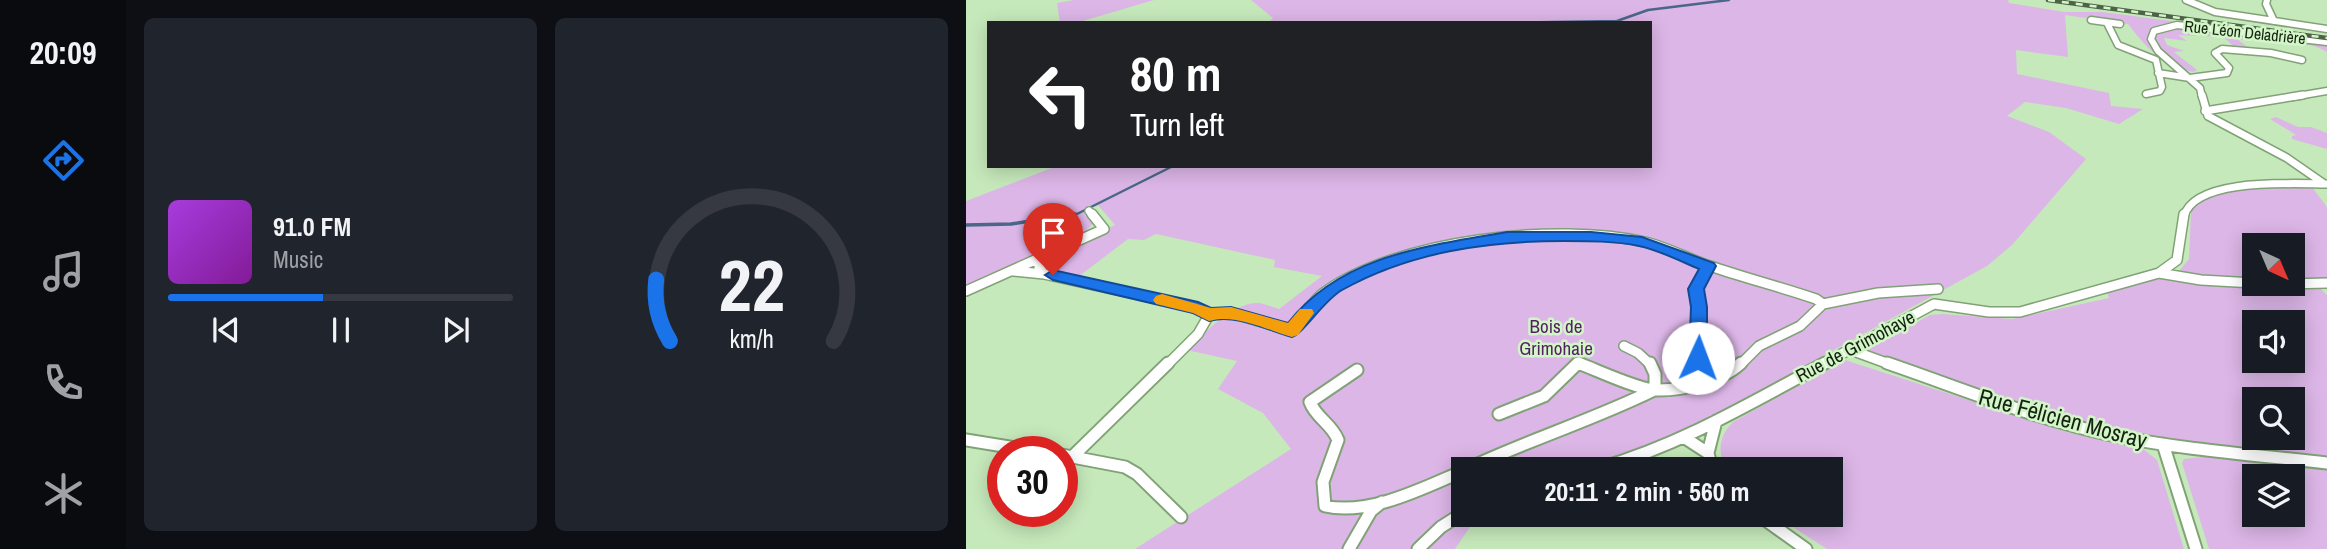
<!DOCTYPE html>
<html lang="en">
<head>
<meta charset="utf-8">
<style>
	:root { --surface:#171b24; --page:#20242c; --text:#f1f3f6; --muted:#9ea1a6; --line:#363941; --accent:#1a73e8 }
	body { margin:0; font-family:"Archivo Narrow",sans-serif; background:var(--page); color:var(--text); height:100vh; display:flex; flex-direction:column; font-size:26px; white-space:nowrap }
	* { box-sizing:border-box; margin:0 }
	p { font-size:23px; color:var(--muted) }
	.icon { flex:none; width:38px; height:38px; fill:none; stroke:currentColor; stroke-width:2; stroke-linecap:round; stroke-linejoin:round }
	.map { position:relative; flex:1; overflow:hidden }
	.panel { display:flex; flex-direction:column; gap:18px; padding:18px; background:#0d0f14; width:840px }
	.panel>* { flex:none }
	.guide { position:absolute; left:21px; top:21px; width:665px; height:147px; border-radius:0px; box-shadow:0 4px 18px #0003; background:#202124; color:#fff; overflow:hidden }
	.needle { width:46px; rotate:136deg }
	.fabs { position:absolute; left:1276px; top:233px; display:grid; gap:14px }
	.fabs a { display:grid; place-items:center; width:63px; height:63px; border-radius:0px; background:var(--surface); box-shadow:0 4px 18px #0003; font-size:35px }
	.speed { position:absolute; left:21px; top:436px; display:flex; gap:14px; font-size:35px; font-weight:700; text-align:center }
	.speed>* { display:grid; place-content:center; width:91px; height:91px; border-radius:50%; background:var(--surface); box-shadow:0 4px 18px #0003; line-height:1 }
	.speed .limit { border:10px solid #d22; background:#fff; color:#111 }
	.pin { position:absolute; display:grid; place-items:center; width:60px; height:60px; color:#fff; margin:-72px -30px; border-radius:50% 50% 50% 0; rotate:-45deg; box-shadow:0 0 7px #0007 }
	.pin .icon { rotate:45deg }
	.me { position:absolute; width:77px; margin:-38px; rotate:2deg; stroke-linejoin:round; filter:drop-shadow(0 0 5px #0008) }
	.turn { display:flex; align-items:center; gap:24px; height:147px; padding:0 28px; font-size:32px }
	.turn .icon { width:91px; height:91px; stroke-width:2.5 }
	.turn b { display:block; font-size:49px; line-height:60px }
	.panel .tile { flex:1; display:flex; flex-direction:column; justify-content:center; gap:10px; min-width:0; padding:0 24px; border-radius:10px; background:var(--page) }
	.panel .dial { align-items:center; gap:0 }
	.dial svg { height:182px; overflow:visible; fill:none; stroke:var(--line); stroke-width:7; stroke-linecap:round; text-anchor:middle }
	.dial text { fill:var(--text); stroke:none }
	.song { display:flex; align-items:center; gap:21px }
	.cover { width:84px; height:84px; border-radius:10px; background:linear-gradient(135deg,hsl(280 70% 55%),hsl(290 70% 35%)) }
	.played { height:7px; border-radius:4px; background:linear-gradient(90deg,var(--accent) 45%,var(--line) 45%) }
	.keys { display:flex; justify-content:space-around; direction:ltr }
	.panel .tiles { flex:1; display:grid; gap:18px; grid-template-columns:repeat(2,1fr) }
	.trip { position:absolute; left:485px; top:457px; width:392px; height:70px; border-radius:0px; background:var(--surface); box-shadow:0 4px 18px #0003; font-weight:700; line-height:70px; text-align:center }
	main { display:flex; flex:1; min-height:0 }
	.dock { display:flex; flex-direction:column; width:126px; justify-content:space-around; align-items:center; background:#090b0e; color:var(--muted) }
	.dock .icon { width:49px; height:49px }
	.dock .active { color:var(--accent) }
	.dock b { font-size:32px; color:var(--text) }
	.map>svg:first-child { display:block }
	.green { fill:#dcb6e7; fill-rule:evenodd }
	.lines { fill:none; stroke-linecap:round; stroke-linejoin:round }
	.stream-far1 { stroke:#4a6788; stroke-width:2.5 }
	.stream { stroke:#4a6788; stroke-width:3.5 }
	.street-far3-casing { stroke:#81a277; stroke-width:9 }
	.street-far2-casing { stroke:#81a277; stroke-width:10 }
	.street-far1-casing { stroke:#81a277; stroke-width:12 }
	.street-casing { stroke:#81a277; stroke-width:15 }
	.street-far3 { stroke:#fff; stroke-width:6 }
	.street-far2 { stroke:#fff; stroke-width:7 }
	.street-far1 { stroke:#fff; stroke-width:9 }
	.street { stroke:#fff; stroke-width:11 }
	.rail-casing { stroke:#4e6247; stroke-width:4.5 }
	.rail { stroke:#d3f6c8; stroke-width:2.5; stroke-dasharray:7; stroke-linecap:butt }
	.route { fill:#1a73e8; stroke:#114b97; stroke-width:2 }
	.slow { fill:#f59e0b }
	.labels { text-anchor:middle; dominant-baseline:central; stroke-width:5; stroke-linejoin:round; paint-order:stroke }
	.far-street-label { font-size:16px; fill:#152211; stroke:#d3f6c8 }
	.park-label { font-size:19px; fill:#541f62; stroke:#d3f6c8 }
	.street-label { font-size:19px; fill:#152211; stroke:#d3f6c8 }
	.near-street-label { font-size:23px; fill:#152211; stroke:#d3f6c8 }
</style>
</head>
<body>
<main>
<nav class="dock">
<b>20:09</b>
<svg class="icon active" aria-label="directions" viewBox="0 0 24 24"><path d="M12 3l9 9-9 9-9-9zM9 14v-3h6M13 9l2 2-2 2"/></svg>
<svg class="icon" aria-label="music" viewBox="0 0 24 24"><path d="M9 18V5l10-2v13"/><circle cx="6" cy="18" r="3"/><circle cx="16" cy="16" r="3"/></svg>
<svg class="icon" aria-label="phone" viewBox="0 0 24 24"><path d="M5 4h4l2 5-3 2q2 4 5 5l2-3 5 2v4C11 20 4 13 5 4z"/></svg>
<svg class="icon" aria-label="climate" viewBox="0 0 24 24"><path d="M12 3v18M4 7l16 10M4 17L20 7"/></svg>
</nav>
<section class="panel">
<div class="tiles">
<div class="tile">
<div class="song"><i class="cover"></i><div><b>91.0 FM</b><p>Music</p></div></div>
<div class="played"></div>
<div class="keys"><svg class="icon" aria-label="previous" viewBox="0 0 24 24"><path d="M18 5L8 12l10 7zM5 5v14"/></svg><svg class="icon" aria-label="pause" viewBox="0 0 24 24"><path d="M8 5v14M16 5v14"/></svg><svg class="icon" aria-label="next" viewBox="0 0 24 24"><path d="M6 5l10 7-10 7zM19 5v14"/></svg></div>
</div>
<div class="tile dial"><svg viewBox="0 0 100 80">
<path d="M14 69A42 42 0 1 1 86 69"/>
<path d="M14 69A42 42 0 0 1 8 42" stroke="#1a73e8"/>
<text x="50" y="56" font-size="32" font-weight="700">22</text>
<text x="50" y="72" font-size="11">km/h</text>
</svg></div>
</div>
</section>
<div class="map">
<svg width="1361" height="549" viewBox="0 0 1361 549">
	<rect width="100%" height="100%" fill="#c6e9bb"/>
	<!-- green -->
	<path class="green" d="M108,0H188L110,23H94L91,3Z
		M285,0H1042L1043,3L1099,12H1136L1361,41V52C1339,38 1298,41 1272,40L1284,49L1268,47L1258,37L1212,35L1221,41L1198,38L1201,45L1218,51L1208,52L1231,70L1227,72C1193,62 1183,51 1162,24L1099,15L1102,57L1050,50L1051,74L1143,93L1145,106L1177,109L1153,124L1100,108L1059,102L1041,116L1083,132L1120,159L1046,245L1021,266L728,427L666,453L605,469H497V514L512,515L489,549H169L325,449L297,413L252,389L271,361L221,350C237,334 267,303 291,303C297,303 306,307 313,309L356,276L308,267L309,260L190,234L178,240L162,239L112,277L79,270L78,263L83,257L149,225L132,205L117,210L127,223L119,233L0,287V201L91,166H684V23H302L307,18Z
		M1310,117L1332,127H1345L1361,133V149L1326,139V136L1330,135L1304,119Z
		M1346,187L1361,207V280L1327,282L1326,245H1288V280L1222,275L1214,270L1223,259L1225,211C1246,182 1313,189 1346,187Z
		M1193,277L1355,289L1361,295V458L1314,455L1316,467L1361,469V549H1243L1216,463L1218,459L1235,457L1221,450L1052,407L901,350L964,315L976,314L1046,319L1143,298L1141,292ZM1288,322H1326V360H1288ZM1288,399H1326V438H1288ZM1288,476H1326V514H1288Z
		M879,360L1104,433L1177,449L1191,460L1218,549H861L808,515L864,514V469H760C751,451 753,436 767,422Z"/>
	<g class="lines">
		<!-- stream-far1 -->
		<path class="stream-far1" d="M521,23L651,21L682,10L763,0
			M98,216L111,214L207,166"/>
		<!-- stream -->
		<path class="stream" d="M0,225L45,224L109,214"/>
		<defs>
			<path id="street-far3" d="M1220,0L1249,12L1361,29
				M1301,0L1300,4L1308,21
				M1125,20L1154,24
				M1141,23L1152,45L1190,60L1196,87L1194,91L1180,94
				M1192,73L1224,78L1261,73L1263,68L1249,53L1256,49L1305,53L1336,60
				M1236,97L1234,88L1192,51L1185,39L1188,31L1211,25L1361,42
				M1326,97L1361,91"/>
			<path id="street-far2" d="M1236,95L1242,116L1321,158L1357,183
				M1239,111L1337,95
				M123,211L127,216
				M1218,216C1230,177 1327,184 1361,184"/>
			<path id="street-far1" d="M74,258L73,267L78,274L232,308L243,315L265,313L326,331C335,319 344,304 356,294C430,239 591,222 679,242C701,247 722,259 744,266C779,278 815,287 850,299L857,304L912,293L972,289
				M48,271L78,274
				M1193,273L1235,280L1288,283
				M1321,284L1361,283
				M0,291L138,229L126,214
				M658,346L672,353L685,365
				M882,349L926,365
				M201,365L232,334L243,315
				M611,365H617
				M730,365L733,321L730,289L742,266
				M774,365L793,346L834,326L857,304
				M855,365L968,304L1023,312H1054L1193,273L1211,260L1218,214"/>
			<path id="street" d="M684,363L689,374V390
				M921,363C997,389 1071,420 1150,436C1219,450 1291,455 1361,463
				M391,370L344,402C350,418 366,424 372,440L357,482L359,506C403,516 457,488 497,471
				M728,385L730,363
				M533,414L578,396L612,363C631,370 671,389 689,390C716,391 756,381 775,363
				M719,438L742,453
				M0,440L75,452
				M1197,444L1230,549
				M96,455L159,467L171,474L215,517
				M107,456L202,363
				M501,469C562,440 627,420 688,390
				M631,469C714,445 783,404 859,363
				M746,469L742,453L750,421
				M791,514L840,549
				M383,549L405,511L416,502
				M452,549L475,527L497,513"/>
		</defs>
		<!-- street-far3 casing -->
		<use href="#street-far3" class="street-far3-casing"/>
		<!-- street-far2 casing -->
		<use href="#street-far2" class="street-far2-casing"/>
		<!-- street-far1 casing -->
		<use href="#street-far1" class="street-far1-casing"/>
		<!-- street casing -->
		<use href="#street" class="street-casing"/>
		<!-- street-far3 -->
		<use href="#street-far3" class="street-far3"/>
		<!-- street-far2 -->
		<use href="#street-far2" class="street-far2"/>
		<!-- street-far1 -->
		<use href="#street-far1" class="street-far1"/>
		<!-- street -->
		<use href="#street" class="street"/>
		<defs>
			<path id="rail" d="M1082,0L1361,38"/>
		</defs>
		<!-- rail casing -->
		<use href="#rail" class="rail-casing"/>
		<!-- rail -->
		<use href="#rail" class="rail"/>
	</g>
	<!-- route -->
	<path class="route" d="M541,232H625L676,237L748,263L750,266L738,289L741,307V358L739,363H726L723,358L725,307L722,289L733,269C714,261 693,250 673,246C649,241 622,241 598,241C521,241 444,252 376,290C358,300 337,334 326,337C301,330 269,313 243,321L227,313L87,280L79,275L87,270L232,302L245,308L265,307L322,323C375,255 461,246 541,232Z"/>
	<!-- slow -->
	<path class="slow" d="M196,294L245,308L265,307L322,323L334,309H346L348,313L332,335L326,337C301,330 269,313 243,321L227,313L190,304L187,300L190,296Z"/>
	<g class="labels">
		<!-- far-street labels -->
		<g class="far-street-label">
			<text transform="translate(1279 32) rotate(6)">Rue Léon Deladrière</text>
		</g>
		<!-- park labels -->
		<g class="park-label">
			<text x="590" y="326">Bois de<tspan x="590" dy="22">Grimohaie</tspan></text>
		</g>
		<!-- street labels -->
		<g class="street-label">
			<text transform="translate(889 346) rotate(-28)">Rue de Grimohaye</text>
		</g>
		<!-- near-street labels -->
		<g class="near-street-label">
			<text transform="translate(1097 418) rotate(15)">Rue Félicien Mosray</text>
		</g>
	</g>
</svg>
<div class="fabs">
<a><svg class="needle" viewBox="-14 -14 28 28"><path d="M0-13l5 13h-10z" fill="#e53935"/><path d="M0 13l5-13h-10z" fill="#9ea1a6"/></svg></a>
<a><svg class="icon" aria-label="sound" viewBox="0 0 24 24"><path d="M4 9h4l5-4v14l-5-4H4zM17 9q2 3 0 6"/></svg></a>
<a><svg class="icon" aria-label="search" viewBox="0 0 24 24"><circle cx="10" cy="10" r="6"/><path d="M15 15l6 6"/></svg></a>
<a><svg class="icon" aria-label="layers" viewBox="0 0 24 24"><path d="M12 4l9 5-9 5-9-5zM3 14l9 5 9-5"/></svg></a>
</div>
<div class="speed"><div class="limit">30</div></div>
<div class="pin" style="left:87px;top:275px;background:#d93025"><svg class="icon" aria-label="arrive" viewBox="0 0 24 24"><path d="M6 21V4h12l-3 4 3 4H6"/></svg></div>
<svg class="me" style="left:732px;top:358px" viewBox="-20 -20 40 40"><circle r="19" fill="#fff"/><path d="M0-13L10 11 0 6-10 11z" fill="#1a73e8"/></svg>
<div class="trip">20:11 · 2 min · 560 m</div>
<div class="guide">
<div class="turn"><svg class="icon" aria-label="left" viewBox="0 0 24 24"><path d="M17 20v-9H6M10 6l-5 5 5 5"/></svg><div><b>80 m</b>Turn left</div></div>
</div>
</div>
</main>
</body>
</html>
